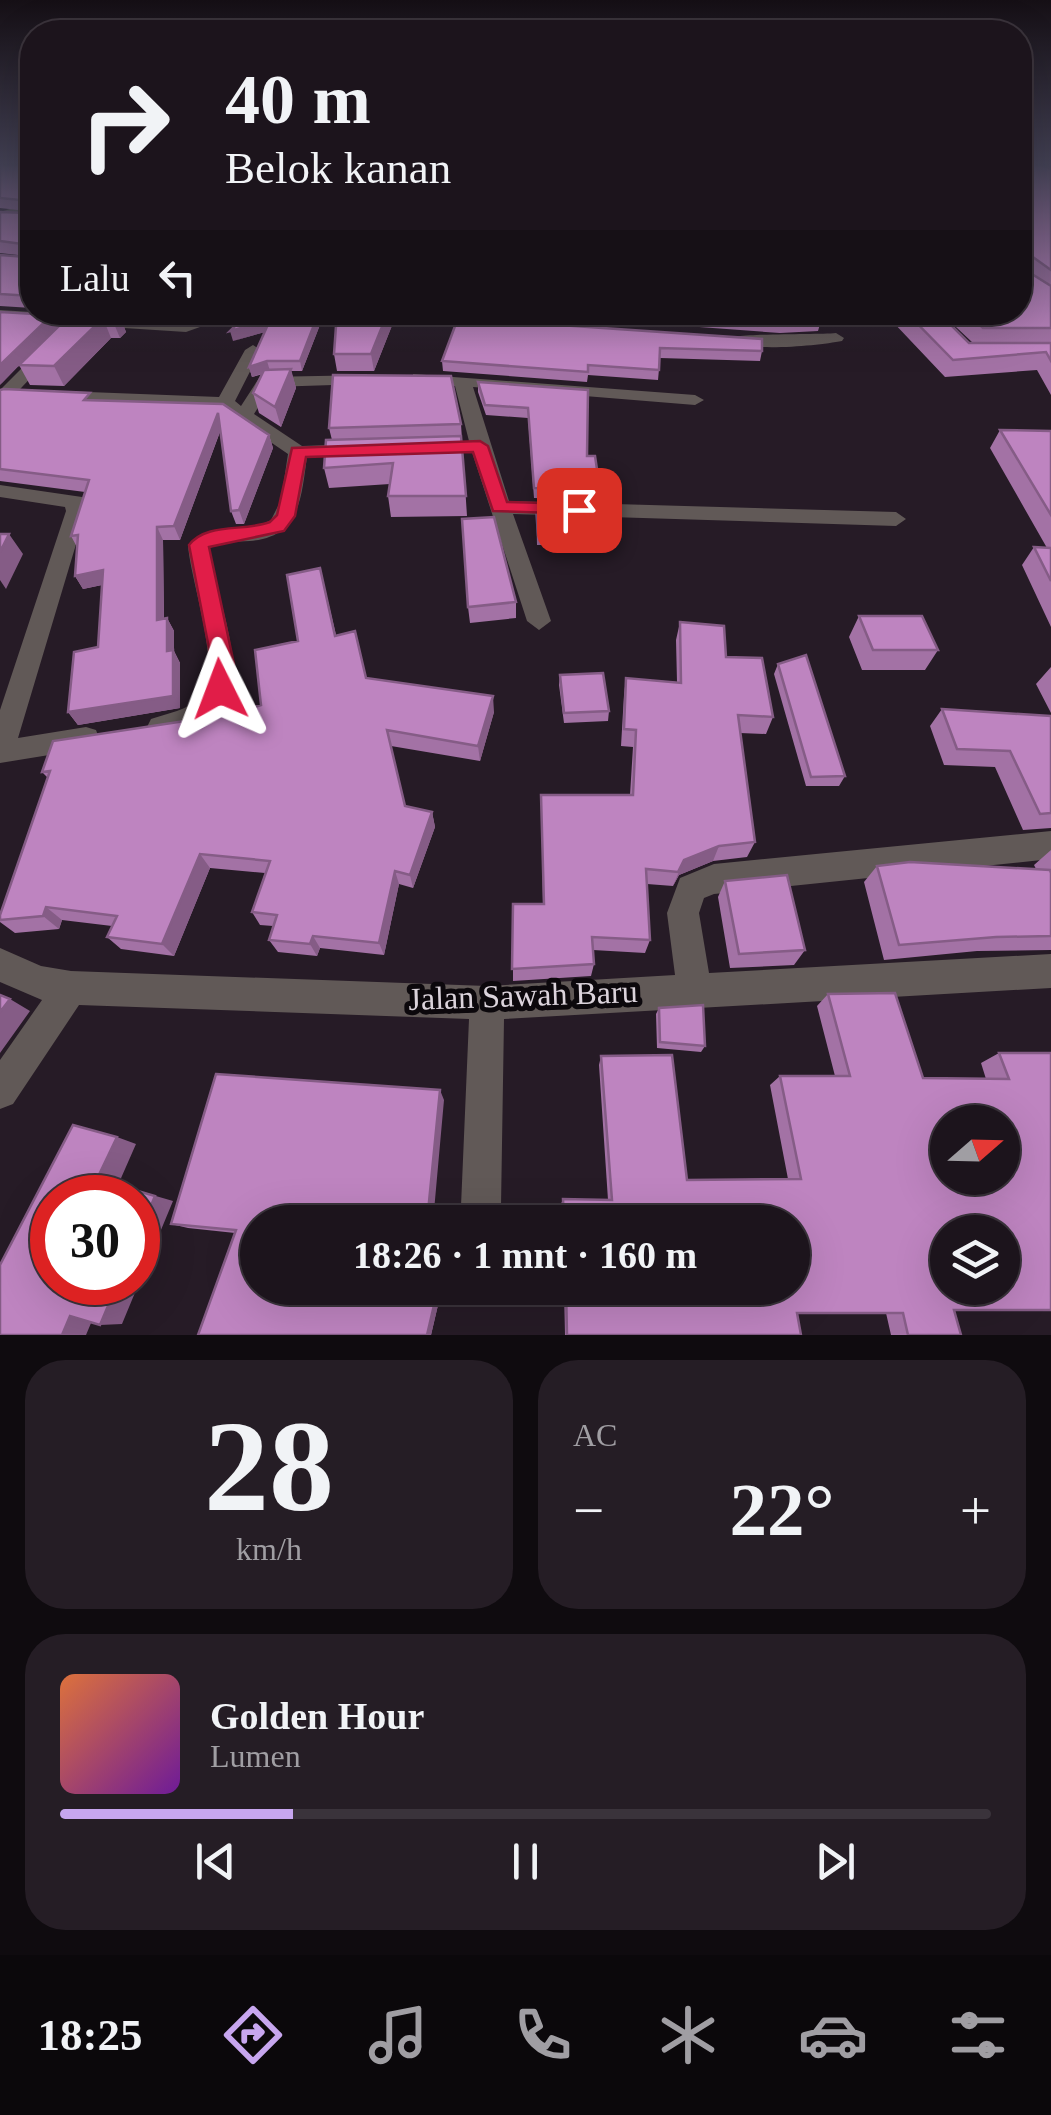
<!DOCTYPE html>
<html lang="id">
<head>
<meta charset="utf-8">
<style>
	:root { --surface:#1c141c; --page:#251d25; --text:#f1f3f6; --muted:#a09ea3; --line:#3a333b; --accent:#c7a6ef }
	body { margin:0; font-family:Georgia,serif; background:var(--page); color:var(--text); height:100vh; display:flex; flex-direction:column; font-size:38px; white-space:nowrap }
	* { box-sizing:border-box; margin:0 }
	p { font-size:32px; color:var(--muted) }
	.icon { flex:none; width:55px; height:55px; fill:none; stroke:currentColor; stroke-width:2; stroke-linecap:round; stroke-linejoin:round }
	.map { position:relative; height:1335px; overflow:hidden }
	.details { display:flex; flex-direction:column; gap:25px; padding:25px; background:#0f0b0f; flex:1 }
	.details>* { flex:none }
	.hud { position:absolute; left:20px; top:20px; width:1012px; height:305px; border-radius:40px; box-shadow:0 10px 40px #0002,0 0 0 2px var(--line); background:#1c141c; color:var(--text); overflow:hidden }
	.needle { width:65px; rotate:70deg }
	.fabs { position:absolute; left:930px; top:1105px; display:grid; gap:20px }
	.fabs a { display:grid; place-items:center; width:90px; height:90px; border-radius:50%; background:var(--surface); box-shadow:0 10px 40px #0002,0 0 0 2px var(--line); font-size:50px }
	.speed { position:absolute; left:30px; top:1175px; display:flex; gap:20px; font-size:50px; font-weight:700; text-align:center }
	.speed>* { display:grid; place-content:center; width:130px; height:130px; border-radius:50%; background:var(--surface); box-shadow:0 10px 40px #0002,0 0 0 2px var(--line); line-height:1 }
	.speed .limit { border:15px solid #d22; background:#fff; color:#111 }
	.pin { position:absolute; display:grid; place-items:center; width:85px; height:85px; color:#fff; margin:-42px; border-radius:20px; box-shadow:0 5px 15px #0006 }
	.me { position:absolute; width:110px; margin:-55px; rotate:357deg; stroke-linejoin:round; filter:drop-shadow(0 0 8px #0008) }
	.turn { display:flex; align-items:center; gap:35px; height:210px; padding:0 40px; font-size:45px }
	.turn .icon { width:130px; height:130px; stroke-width:2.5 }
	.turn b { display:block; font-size:70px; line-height:85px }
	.then { display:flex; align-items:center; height:95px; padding:0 40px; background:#0003; gap:20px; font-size:38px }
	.big { font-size:75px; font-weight:800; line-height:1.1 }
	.details .card { flex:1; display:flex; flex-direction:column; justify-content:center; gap:15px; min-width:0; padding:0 35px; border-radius:40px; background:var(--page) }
	.details .dial { align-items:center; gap:0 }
	.dial b { font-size:130px; line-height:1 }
	.song { display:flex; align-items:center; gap:30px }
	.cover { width:120px; height:120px; border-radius:15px; background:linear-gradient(135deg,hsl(20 70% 55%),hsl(280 70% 35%)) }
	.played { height:10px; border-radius:5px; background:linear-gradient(90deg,var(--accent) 25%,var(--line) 25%) }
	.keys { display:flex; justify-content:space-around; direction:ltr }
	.heat { display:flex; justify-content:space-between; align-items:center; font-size:55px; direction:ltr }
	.details .tiles { flex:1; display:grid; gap:25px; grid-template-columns:1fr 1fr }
	.card:last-child { grid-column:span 2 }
	.trip { position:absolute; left:240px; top:1205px; width:570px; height:100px; border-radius:50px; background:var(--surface); box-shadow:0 10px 40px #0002,0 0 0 2px var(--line); font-weight:800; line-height:100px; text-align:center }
	.tab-bar { display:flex; height:160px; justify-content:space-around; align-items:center; background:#0b080b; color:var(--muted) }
	.tab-bar .icon { width:70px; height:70px }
	.tab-bar .current { color:var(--accent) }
	.tab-bar b { font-size:45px; color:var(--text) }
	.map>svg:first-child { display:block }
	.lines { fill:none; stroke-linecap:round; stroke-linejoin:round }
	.minor { fill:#615957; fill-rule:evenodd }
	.wall { fill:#a372a5 }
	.shaded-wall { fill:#855c86 }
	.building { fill:#be84c0; stroke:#855c86; stroke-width:2.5; fill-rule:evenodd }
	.route { fill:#e11d48; stroke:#92132f; stroke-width:2.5 }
	.labels { text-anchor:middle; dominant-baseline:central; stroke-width:10; stroke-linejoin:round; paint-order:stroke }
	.near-street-label { font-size:32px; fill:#dbd3db; stroke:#0c080c }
</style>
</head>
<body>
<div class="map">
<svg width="1051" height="1335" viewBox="0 0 1051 1335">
	<rect width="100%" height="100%" fill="#261b26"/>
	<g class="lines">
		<!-- minor -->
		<path class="minor" d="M32,202V210L0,218V212Z
			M0,310L185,322L217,312H242L186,332L0,320Z
			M360,312L492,317L500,322L492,327L367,317Z
			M836,333L844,338L842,341C816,346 743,353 723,339C732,333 816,335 836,333Z
			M253,345L261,350L235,401L241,406L259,378L265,377L370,375V383L364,384L271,387L254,414L302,446L357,444L366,450L357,456L307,457C301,499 300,537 250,541C236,542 222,541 210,548C213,598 268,704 196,727C181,732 165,740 151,735L147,727L151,719C168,713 187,711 200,697C224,673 190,580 188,545C209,520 245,535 271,520L281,500L288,454L221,408L62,401L53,396L62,391L219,397L245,350Z
			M41,349L55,352L6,404L0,405V390Z
			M413,374L695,395L704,400L695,405L473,387L509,501L896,512L906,519L896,526L513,514L551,621L539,630L527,621L472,452L432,454L423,448L432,442L469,441L455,386L413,382Z
			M0,485L82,497L86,511L18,738L86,727L96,730L99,738L96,746L86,749L0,763V710L66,511L65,507L0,497Z
			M1051,831V859L714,894L704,898L699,913L709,973L1051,954V988L504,1019L501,1206L495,1220H467L461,1206L469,1019L79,1005L13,1104L0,1109V1060L42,1000L0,982V948L41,966L71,971L487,986L675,975L667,913L680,878L714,864Z"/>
	</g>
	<!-- wall -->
	<path class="wall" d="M0,164H32V308L0,306V255L27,256L0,253V212L27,213V211L0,208Z
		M1020,164L1051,169V395L1037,370L945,377L892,321L838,324L829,312H938L969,343H973L940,312H1020Z
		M73,312H144L142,315L119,314L126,332L120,338H111L64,386L30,385L19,365L0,385L52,315L57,327Z
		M325,312L302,371H291L296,388L281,427L259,413L253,393L263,374L252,377L249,367L265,332L233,341Z
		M496,312H822L823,314L818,331L780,333Z
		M458,318L762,351L760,361L660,358L658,380L588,375L587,382L443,371L442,361Z
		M393,323L374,371H337L334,354Z
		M478,382L588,390L587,456L600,489L599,500L534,498L528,418L486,415L478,392Z
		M0,390L94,400L269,435L273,448L244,524H236L231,511L220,432L180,540H163L164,619L167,618L174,631V651L180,663V708L78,725L68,712L98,647L102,585L83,589L75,576L77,547L71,536L85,492L0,481Z
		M461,424L467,516L391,517L388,496L390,484L329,488L324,468L332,440L329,428Z
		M1000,430L1051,431V627L1022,565L1034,547L1047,548L990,448Z
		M536,508L606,534L605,545H537Z
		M320,568L336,635L367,678L494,712L480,761L391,746L405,806L432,812L435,827L413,888L399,884L384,955L320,948L317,956L278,952L269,940L273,926L260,925L252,912L265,873L210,868L174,956L121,949L107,937L112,926L62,920L59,929L15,933L0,922V915L48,778L42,772L261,705L298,641Z
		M516,602V618L470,623L468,607Z
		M859,616L938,650L925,670H862L849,637Z
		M680,622L726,657L773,717L766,734L740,733L755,842L747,857L713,861L679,875L673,886L647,884L650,940L645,953L593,950L594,964L591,976L513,981V904H543L541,795H630L633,747L621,746L624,695L626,678L677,682L676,640Z
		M778,664L845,776L839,786H806L774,674Z
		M1051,667V713L1036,684Z
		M560,675L609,711L608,721L564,723L559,685Z
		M942,709L1051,716V828L1023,830L995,767L944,765L930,726Z
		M1051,850V950L977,951L884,960L864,882L877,866L1036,869L1034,865Z
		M725,881L805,950L794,965L730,968L718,897Z
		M828,994L923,1078L986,1079L981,1063L999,1053H1051L954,1310L961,1335H891L886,1313H797L801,1335H565L564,1288H792V1222H562L561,1204L563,1199L608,1200L599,1065L601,1056L687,1180L788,1179L770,1085L780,1076H835L817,1006Z
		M659,1008L705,1046L701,1052L657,1048L656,1014Z
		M444,1100L258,1288H442L431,1335H198L235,1233L188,1228L171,1224Z"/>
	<!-- shaded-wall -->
	<path class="shaded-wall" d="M319,312H325L302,371L300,361Z
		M388,312H391L393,323L374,371L371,354Z
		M118,313L126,332L120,338L112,319Z
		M52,315L57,327L0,385V365Z
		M103,318L111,338L64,386L54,366Z
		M270,320L272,330L233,341L230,331Z
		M267,361L270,371L252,377L249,367Z
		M291,369L296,388L281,427L275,407Z
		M218,413L222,426L180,540L174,526Z
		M269,435L273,448L244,524L239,510Z
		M157,527L163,540L164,633L157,620Z
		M9,534L23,554L6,589L0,580V552Z
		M103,570L111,583L83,589L75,576Z
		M167,618L174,631V651L180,663V708L78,725L68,712L167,651Z
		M493,696L494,712L480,761L478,746Z
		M432,812L435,827L413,888L410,875Z
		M719,846L713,861L679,875L673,886L684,860Z
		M200,854L210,868L174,956L162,944Z
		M395,871L399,884L384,955L379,943Z
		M46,907L62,920L59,929L43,916Z
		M313,936L320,948L317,956L310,944Z
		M10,999L30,1011L0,1053V1012Z
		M440,1090L444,1100L433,1222H427Z
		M117,1137L136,1144L118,1185L173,1201L122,1324L100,1325L118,1282H138V1237L97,1179Z
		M438,1288H442L431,1335H427Z
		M70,1316H94L86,1335H62Z"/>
	<!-- building -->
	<path class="building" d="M0,164H32V296L0,294V255L26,257L30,245L0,241V212L27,213L31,201L0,198Z
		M1020,164H1040L1051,169V270L1030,255L1025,256L1024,269L1051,286V328H983L966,312H1020Z
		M0,312L52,315L0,365Z
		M73,312L118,313L112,319L103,318L54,366L19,365Z
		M249,312H319L300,361H267L249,367L270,320L230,331Z
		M337,312H388L371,354H334Z
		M728,312H822L823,314L784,316Z
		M906,312H938L969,343H1051V361L1046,352L953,360Z
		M458,318L762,339V351L660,348L659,370L588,365V372L442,361Z
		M291,369L275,407L253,393L264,370Z
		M333,375L451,376L461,424L329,428Z
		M478,382L588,390L587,456H595L600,489L534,488L528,408L485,405Z
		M4,389L90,393L84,400L223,404L269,435L239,510L231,511L218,413L174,526L157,527V620L167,618V651L173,650V696L68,712L74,652L98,647L103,570L75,576L78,535L71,536L89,480L0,469V390Z
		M1000,430L1051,431V515Z
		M461,436L466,496H388L393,463L324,468L326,440Z
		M536,508L603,510L606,534L538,535Z
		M494,517L516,602L468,607L462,519Z
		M0,534H9L0,552Z
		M1034,547L1051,548V581Z
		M320,568L335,636L355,631L366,678L493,696L478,746L387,730L405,806L432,812L410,875L395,871L379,943L313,936L310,944L269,940L277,915L252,912L270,861L200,854L162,944L107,937L117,916L46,907L43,916L0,920V915L50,771L42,772L53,741L231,714L261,705L255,650L298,641L287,575Z
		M859,616H922L938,650H873Z
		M680,622L724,626L726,657L762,658L773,717L738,715L755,842L719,846L684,860L678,872L646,869L650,940L592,937L594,964L512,969L513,904H544L541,795H633L636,730L624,729L626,678L681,683Z
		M806,655L845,776L811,777L778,664Z
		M603,673L609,711L564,713L560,675Z
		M942,709L1051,716V813L1040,814L1010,751L957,749Z
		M910,862L1050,870L1051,873V936L996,937L899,945L877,866Z
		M787,875L805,950L739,954L725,881Z
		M895,993L923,1078L1009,1079L999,1053H1051V1310H954L961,1335H908L903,1313H797L801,1335H567L566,1288H792V1222H564L563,1199L612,1200L601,1056L672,1055L687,1180L801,1179L780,1076H850L828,994ZM948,1122H1002V1178H948ZM948,1232H1002V1288H948Z
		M0,995L10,999L0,1012Z
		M703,1005L705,1046L660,1042L659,1008Z
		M216,1074L440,1090L427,1222H258V1288H438L427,1335H198L236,1230L171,1224Z
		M73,1125L117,1137L97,1179L155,1196L138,1237V1198H52V1282H118L100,1325L70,1316L62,1335H0V1265Z"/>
	<!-- sky -->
	<linearGradient id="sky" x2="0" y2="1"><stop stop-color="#150f15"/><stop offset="0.47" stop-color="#413f52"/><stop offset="1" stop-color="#413f52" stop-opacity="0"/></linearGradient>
	<rect width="1051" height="351" fill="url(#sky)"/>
	<!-- route -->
	<path class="route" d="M480,441L488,446L507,502L579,504L588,510L585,514L493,511L473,452L306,457L295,516L284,531L209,547L234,664L229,696H212V664L189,545C207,522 244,532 270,522L277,515L292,448Z"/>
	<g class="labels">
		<!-- near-street labels -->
		<g class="near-street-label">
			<text transform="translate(523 995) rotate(-2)">Jalan Sawah Baru</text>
		</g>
	</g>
</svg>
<div class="fabs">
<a><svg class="needle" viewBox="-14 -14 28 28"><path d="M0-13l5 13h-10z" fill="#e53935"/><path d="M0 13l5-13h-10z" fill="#a09ea3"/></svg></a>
<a><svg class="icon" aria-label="layers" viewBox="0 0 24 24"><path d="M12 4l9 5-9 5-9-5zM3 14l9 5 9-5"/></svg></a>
</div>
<div class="speed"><div class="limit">30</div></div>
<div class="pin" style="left:579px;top:510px;background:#d93025"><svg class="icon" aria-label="arrive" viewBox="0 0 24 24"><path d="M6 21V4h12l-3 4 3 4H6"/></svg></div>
<svg class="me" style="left:220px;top:689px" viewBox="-20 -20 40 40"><path d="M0-17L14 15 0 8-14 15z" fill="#e11d48" stroke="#fff" stroke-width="4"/></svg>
<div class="trip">18:26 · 1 mnt · 160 m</div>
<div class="hud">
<div class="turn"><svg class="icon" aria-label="right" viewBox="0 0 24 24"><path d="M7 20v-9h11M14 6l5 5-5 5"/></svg><div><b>40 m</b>Belok kanan</div></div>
<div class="then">Lalu<svg class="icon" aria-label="left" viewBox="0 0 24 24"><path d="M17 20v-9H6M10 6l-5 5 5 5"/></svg></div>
</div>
</div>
<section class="details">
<div class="tiles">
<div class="card dial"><b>28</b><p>km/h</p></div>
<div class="card"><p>AC</p>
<div class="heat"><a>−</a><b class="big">22°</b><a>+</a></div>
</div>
<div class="card">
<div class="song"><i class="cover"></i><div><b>Golden Hour</b><p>Lumen</p></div></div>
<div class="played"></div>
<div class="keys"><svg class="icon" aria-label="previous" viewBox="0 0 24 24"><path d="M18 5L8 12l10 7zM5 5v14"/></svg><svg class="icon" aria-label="pause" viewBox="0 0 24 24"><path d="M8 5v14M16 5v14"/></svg><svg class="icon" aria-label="next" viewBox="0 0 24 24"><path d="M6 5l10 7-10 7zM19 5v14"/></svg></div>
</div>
</div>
</section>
<nav class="tab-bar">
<b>18:25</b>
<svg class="icon current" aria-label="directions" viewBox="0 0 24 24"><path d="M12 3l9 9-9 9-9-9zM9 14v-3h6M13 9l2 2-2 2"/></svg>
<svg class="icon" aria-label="music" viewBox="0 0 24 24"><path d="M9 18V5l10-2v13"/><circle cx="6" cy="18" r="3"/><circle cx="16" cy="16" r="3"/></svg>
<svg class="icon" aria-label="phone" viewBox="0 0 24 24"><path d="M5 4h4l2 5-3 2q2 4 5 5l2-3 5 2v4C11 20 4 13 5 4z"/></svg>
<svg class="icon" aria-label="climate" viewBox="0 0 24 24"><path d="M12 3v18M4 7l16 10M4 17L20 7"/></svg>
<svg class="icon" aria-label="car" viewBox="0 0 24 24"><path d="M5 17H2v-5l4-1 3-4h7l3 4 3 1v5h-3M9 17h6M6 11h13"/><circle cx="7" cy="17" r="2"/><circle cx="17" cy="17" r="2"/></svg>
<svg class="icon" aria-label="filters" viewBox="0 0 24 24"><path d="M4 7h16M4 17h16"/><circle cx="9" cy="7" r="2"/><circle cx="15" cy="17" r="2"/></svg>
</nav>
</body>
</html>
